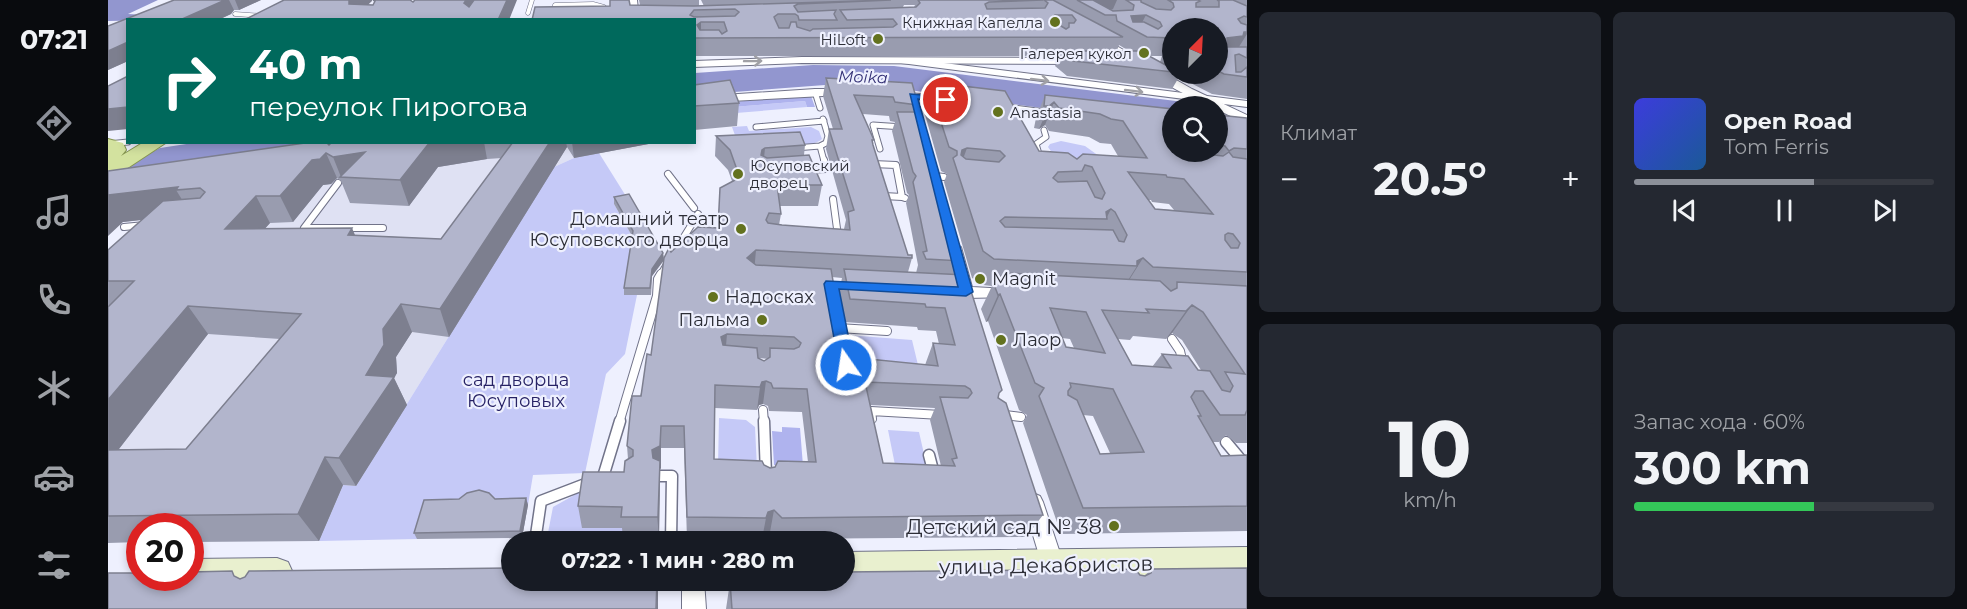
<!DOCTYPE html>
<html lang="ru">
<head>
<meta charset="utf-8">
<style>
	:root { --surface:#171b24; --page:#242831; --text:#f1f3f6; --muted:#9ea1a6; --line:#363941; --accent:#8c9099 }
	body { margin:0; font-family:Montserrat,sans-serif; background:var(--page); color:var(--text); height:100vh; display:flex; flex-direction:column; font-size:22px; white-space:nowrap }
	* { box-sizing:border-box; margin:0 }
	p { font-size:20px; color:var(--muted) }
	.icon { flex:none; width:33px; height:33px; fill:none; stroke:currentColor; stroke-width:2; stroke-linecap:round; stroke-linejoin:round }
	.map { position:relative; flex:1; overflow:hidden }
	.details { display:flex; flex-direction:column; gap:12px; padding:12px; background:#0d0f14; width:720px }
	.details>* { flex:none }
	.guide { position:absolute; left:18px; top:18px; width:570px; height:126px; border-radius:0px; box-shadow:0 3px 9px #0003; background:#00695c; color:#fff; overflow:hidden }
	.needle { width:39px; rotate:24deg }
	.tools { position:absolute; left:1054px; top:18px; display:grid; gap:12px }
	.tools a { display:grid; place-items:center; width:66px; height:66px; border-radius:50%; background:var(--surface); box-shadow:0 3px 9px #0003; font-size:30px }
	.speed { position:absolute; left:18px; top:513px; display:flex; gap:12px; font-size:30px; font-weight:700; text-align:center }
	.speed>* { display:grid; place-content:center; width:78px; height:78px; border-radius:50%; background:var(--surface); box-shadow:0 3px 9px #0003; line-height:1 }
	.speed .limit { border:9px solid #d22; background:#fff; color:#111 }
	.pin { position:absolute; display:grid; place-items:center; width:51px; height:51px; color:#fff; margin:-26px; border:3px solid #fff; border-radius:50%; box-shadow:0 2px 6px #0007 }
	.me { position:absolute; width:66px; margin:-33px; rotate:347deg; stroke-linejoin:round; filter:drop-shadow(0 0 4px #0008) }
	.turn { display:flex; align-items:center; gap:21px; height:126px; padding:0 24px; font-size:27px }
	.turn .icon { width:78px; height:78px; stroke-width:2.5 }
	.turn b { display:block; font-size:42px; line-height:51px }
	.big { font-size:45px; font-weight:700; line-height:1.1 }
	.details .tile { flex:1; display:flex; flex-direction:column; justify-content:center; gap:9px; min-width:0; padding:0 21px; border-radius:9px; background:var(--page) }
	.details .dial { align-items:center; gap:0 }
	.dial b { font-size:78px; line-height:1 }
	.song { display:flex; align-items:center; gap:18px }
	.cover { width:72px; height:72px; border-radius:9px; background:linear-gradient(135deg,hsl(240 70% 55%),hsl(210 70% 35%)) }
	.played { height:6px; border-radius:3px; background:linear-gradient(90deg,var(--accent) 60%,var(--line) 60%) }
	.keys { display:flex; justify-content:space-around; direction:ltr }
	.heat { display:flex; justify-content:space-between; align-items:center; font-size:33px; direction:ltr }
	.charge { height:9px; border-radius:4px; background:linear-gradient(90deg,#34c759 60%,var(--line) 0) }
	.details .tiles { flex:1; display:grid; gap:12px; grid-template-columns:repeat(2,1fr) }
	.trip { position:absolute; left:393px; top:531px; width:354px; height:60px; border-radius:30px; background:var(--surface); box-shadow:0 3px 9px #0003; font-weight:700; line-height:60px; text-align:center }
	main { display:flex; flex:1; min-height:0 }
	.dock { display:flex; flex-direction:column; width:108px; justify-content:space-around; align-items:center; background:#090b0e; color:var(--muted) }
	.dock .icon { width:42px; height:42px }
	.dock .active { color:var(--accent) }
	.dock b { font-size:27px; color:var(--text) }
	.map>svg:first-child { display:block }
	.built { fill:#dfe1f3 }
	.green { fill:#c5c9f7 }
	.forest { fill:#afb3ee }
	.water { fill:#9296cf }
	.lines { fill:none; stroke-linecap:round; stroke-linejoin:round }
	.service-far4-casing { stroke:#717389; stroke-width:5 }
	.service-far3-casing { stroke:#717389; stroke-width:7 }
	.service-far2-casing { stroke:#717389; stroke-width:8 }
	.service-far1-casing { stroke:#717389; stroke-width:10 }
	.service-casing { stroke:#717389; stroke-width:13 }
	.minor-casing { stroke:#717389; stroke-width:2 }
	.tertiary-casing { stroke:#717389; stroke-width:2 }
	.secondary-casing { stroke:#717389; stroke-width:2 }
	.primary-casing { stroke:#869651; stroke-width:2 }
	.service-far4 { stroke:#fff; stroke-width:4 }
	.service-far3 { stroke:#fff; stroke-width:5 }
	.service-far2 { stroke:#fff; stroke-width:6 }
	.service-far1 { stroke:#fff; stroke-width:8 }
	.service { stroke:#fff; stroke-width:10 }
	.minor { fill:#fff; fill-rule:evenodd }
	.tertiary { fill:#fff; fill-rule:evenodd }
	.secondary { fill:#e9f0cf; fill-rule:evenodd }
	.primary { fill:#d3e29f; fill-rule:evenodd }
	.wall { fill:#999caf; fill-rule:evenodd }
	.shaded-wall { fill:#7d7f8f }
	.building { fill:#b2b5cc; stroke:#7d7f8f; stroke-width:1.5; fill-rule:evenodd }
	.oneway { stroke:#a0a0a5 }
	.route { fill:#1a73e8; stroke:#114b97; stroke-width:1.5 }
	.poi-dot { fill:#63721f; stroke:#eef0fe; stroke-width:2 }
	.labels { text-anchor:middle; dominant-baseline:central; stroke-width:4.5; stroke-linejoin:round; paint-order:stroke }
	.far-poi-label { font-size:15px; fill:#2c2d36; stroke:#eef0fe; text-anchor:end }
	.far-water-label { font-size:16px; font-style:italic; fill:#333075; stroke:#eef0fe }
	.poi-label { font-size:18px; fill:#2c2d36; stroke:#eef0fe; text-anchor:start }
	.park-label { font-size:18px; fill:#272265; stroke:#eef0fe }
	.near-poi-label { font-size:21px; fill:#2c2d36; stroke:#eef0fe; text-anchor:end }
	.near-street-label { font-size:21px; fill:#2c2d36; stroke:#eef0fe }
</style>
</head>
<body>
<main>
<nav class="dock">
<b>07:21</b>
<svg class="icon active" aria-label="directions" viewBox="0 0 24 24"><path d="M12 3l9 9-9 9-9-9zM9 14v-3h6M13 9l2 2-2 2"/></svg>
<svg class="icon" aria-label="music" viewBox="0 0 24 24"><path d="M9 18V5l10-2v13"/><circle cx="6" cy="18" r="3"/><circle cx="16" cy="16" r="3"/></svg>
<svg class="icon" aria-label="phone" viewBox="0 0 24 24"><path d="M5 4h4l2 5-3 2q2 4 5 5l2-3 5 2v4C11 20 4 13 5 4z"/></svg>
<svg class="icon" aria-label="climate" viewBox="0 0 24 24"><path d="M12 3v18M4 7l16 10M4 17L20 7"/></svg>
<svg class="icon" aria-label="car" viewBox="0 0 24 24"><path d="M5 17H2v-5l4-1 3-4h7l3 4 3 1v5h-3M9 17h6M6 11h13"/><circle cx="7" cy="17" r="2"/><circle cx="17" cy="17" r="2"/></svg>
<svg class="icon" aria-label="filters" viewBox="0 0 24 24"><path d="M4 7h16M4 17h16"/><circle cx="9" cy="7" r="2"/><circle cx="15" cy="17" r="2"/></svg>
</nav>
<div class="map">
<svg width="1139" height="609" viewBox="0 0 1139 609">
	<rect width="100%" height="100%" fill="#eef0fe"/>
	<!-- built -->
	<path class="built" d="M456,143L466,158L446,167L248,486L235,485L211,541L82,526H32L31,542L0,410L208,169Z"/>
	<!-- green -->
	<path class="green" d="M697,101L699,107L628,113L625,107Z
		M639,126L641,131L703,127L711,131L714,139C701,152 646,140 628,138L624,127Z
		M953,141L977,146L991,156L987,162L945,154L940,147L942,144Z
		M491,153L521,201L506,204L531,248L517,295H529L517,354L498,374L477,473L425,475L420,505L320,507L309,539L211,541L235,485L248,486L446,167L466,158Z
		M739,335L804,340L810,365L744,362Z
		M611,418L638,420L647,427L649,468L610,467Z
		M780,430L811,432L819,467L787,465Z
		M479,488L516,528L515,538H439L445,507Z"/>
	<!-- forest -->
	<path class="forest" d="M703,96L707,107H699L697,101L625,107L623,102Z
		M674,427L692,428L695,466L666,465L664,431L674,432Z"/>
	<!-- water -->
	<path class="water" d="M0,0H50L20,14L107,19L0,21Z
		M705,65L786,66L1068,101L1090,106H1065V126L801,90L717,85L587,95V73Z
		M85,143H282L13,184L0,158L38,155L52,148Z"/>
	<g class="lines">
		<defs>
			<path id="service-far4" d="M420,13L424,0
				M127,14L155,16
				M444,20L447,5L485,4L496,7L495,20"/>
			<path id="service-far3" d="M707,92L712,108
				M648,127L716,121
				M0,144L20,142
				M712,146L716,161
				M687,148L712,146L718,143L720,136L715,119
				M772,149L765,125L795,127
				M931,154L928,144L938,137L936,130"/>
			<path id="service-far2" d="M765,166V164L788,165L794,197L797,198
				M698,170L718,169L716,160
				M560,174L586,208
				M827,176L836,177
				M230,183L196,228H275
				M774,191L776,196L794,197
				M725,199L730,236
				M16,227L37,225
				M566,253L590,214
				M552,276L558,266"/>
			<path id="service-far1" d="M725,297L739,365
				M730,328L779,331
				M1064,339L1072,351L1075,364
				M655,410L656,423
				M897,415L913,417
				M764,419L763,411L833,415
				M511,423L549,296L550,279L553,274"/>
			<path id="service" d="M656,421L658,475
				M1118,442L1139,467
				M821,455L826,474
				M552,476H564L563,542
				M491,478L495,477L512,421
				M661,539L662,542
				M427,542L433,501L480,483"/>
			<path id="minor" d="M796,58L1139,101V107L793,63V59Z
				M707,89H734L739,92L734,95L586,103V97Z
				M788,92L836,96L841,99L836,102L785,97V93Z
				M887,103L949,111L954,114L949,117L884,108V104Z
				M846,243L853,247L864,287L900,289L907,294L905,297L858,298L838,294L836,291L838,288L849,287L839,247Z
				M925,493L932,496L935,502L956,565L953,573L945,576L937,573L934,565L915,502L918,496Z
				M574,580H596L598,609H574Z"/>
			<path id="tertiary" d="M521,0H529L531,20H523Z
				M985,36H991L1084,89L1139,115V124L1110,110V106C1088,106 1008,54 985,40Z
				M694,57L972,58L977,61L972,64L694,63L586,67V61Z"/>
			<path id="secondary" d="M1139,547V577L736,582L732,580H736V552Z
				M169,558L180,562L185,573L180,584L169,588L82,589L71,585L68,578H82V559Z"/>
			<path id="primary" d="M0,139L15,143L18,150L13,156L36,142H59L6,177L0,179Z"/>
		</defs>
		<!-- service-far4 casing -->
		<use href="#service-far4" class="service-far4-casing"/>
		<!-- service-far3 casing -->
		<use href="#service-far3" class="service-far3-casing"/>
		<!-- service-far2 casing -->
		<use href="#service-far2" class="service-far2-casing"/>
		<!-- service-far1 casing -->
		<use href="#service-far1" class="service-far1-casing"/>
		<!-- service casing -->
		<use href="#service" class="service-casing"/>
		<!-- minor casing -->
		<use href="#minor" class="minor-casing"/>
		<!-- tertiary casing -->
		<use href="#tertiary" class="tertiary-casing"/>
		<!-- secondary casing -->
		<use href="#secondary" class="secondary-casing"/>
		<!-- primary casing -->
		<use href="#primary" class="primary-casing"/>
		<!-- service-far4 -->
		<use href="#service-far4" class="service-far4"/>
		<!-- service-far3 -->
		<use href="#service-far3" class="service-far3"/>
		<!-- service-far2 -->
		<use href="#service-far2" class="service-far2"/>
		<!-- service-far1 -->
		<use href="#service-far1" class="service-far1"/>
		<!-- service -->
		<use href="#service" class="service"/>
		<!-- minor -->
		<use href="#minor" class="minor"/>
		<!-- tertiary -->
		<use href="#tertiary" class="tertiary"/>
		<!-- secondary -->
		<use href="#secondary" class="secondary"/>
		<!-- primary -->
		<use href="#primary" class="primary"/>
	</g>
	<!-- wall -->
	<path class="wall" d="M66,0H153L131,10H126L123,14L110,20H20V61L0,70V26Z
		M531,0H591V6H596L593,0H1139V99L1104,94L1071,77L1064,89L959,76L947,66L951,56H586V20L522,5H532ZM796,5H807L806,7H795ZM1065,28H1110V74H1065ZM1011,45L1021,51H1009ZM1041,56H1054L1052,62Z
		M718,78L804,83L854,261L848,275L891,397L935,515L918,537L669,539L662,532L656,534L654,539H579L576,448H553V468L552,469L551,539L515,538L514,528H474L470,506L516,472L520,459L519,446L543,355L563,252L610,228L624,181L620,170L607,156L608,136L697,145L696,155L714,185L710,206H672L673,214L671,225L736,229L738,220L718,149L721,129H725L715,96ZM755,114L781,116L782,121L787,122L784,131L799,193L801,195L798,203L810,265L808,273L800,272L804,258L800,255ZM724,277L734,278L731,292L736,322L809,327L810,330L828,331L831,344L825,343L817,365H754L734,356L726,307L728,299ZM651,358L660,359L656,361ZM655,404L660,406L661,411L694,412L700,462L662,468L656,465L606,459L607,408L649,410L651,405ZM762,405L827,408L822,420L833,466L775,463Z
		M820,82L931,151L969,159L1010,156L1003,144L992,143L981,137L941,131L937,125L931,129L926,128L928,118L937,95L1065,109V152H1110V115L1139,118V443H1128L1118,435L1111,442H1105L1113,456L1139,455V531L953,534L915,423L919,415L911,410L880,321L878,322L873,309L884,286L875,285L864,278L836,182L839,174L833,171L814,104ZM1040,200H1043L1044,202L1061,204L1066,210L1047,209ZM1064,333L1074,340L1093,370H1090L1054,354L1044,367L1024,365L1010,339L1022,340L1025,336L1058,339ZM954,338L962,339L966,348L958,347ZM975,415L985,416L1002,453L992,454Z
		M586,85L631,103L629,126L586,130Z
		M224,142H551L466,158L459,147L341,337L304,332L288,357L289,373L286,378L299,405L248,486L235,485L211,541L82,542V526H32V542L0,543V250L34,220L15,222L0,171L221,145ZM394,158L333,239L247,235L156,229L162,223L185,222L215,185L223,184L229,178L233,181L242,203L301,206L330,167L379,159ZM100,334L172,339L78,449H11Z
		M506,197L555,253L556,260L544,276L543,295H516V288L524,236L506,204Z
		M418,498L420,505L414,538L309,539L306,533L387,499Z
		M1044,569L1139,609H618L622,582L1032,575L1036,576Z"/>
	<!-- shaded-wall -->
	<path class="shaded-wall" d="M117,0H121L126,10L123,14L110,20H72Z
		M127,0H153L131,10Z
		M242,0H264V1L246,18L241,4V1Z
		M358,0H366L360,20L356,3Z
		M399,0H409L401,20H390Z
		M985,0H1009L1005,9L989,11Z
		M1038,15L1029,32L1023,16Z
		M593,22V38L589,25Z
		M1139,32V34L1129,50L1110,56L1119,38Z
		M20,42V61L0,70V51Z
		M946,102L937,125L931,129L941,106Z
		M20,107V129L0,131V109Z
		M322,142H376L379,159L330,167L301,206L292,180Z
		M442,142H458L459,147L341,337L332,309Z
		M464,142H551L466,158Z
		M657,148L655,168L652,170L654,150Z
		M859,148L850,173L854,150Z
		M257,152L233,177L225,157Z
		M218,153L229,178L223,184L215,185L185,222L172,196L204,160Z
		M70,187L68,190L83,214L15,222L0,236V195Z
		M148,196L162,223L133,256L117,229Z
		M1003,209L998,219V212Z
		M244,228L256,256L240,235Z
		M648,250L646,273L639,258Z
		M555,253L556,260L544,276L543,295L544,269Z
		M1035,258L1018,285H1017L1029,266V261Z
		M892,294L880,321L878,322L890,295Z
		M293,304L304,332L288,357L289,373L286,378L299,405L248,486L231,458L258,375L275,329Z
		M1084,305L1064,333L1058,339L1078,311Z
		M80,306L100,334L0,463V400Z
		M619,334L617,357L613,337Z
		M658,381L655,404L651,405L649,410L652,387L654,382Z
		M553,426V468L552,469L551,539L544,450Z
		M217,457L235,485L211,541L190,514Z
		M418,498L420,505L414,538L412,531Z
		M666,510L662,532L656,534L654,539L658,518L660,512Z
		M549,580H550V609H548Z"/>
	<!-- building -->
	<path class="building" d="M66,0H117L72,20H20V42L0,51V26Z
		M176,0H242L241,1V4L265,5L267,1L265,0H302L305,2L307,0H358L356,3L361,7L366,0H399L390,20H136Z
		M502,0H521L522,5L586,6L783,0L690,4L686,6L690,12L728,10L726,14L729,20H691L690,16L687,14H670L666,17L671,28H681L683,22H688L689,27L702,31L705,29L785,27L789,24L785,19L739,20L732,10L808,7L812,3L810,0H935L881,2L877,4L879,9L937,8L940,3L936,0H945L1015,37L586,38V20H424L427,7L502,6ZM627,9L631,12L627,16L586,17L582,15L586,10ZM947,15H964L968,20L966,23H961V27L958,29L946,22L944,18ZM593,22H616L619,31L614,34L611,30H592L589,25Z
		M969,0H985L1005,11L1025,10L1026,5L1018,0H1033V2L1048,9L1063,10L1066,7L1065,3L1060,0H1090L1092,1L1088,3V7H1111V1L1109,0H1125L1139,6V17L1136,16L1130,19L1133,23L1139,25V32H1136L1135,36L1119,38V47H1139V58L1131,54L1127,55L1128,72H1133L1139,67V77L1116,74L1110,71V28H1065V38L1039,37L1009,21L1008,15H997ZM1038,15L1052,22L1054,26L1050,29L1036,22H1025L1023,16Z
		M953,51H1032L1065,69V72L965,61Z
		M20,76V107L0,109V86Z
		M718,78L804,83L854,261L818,259L815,252L819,251L805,182L808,176L805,172L789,112H807L809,105L787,102L785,97L746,95L766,140H764L765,145L800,255H804V258L648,250L639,258L648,265L723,269L728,299L725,298L734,356L747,358L754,365L760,363L761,359L830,366L825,343L847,345L837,308L818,307L817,304L742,299L736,269L858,275L894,390L891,393L890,398L898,403L935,515L674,518L666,510L660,512L658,518L579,517L576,426H553L552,446L544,450L545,458L552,461L550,517H513L514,507L470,506L475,472H516L517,461L525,456V450L519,446L524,396H533L539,354L543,355L556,258L561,248L563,252L590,227L610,228L612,188L629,179L628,167L622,150L608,136L692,132L697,145L657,148L654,150L653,155L659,158L701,155L714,185H669L673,214L661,213L658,220L660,223L674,225L742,230L740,212L746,210L721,129H734ZM619,334L686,337L693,343L691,347L686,349L662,348V357L656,361L650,358L649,348L615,345L613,337ZM658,381L663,383L665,388L699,389L708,462L670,461L667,467L662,468L656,465L654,461L606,459L607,385L652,387L654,382ZM757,382L857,386L862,389L864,393L860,398L832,397L849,458L844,459L847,466L775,463Z
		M622,80L631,103L586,106V85Z
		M820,82L897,91L931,151L960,153L969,159L975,154L1039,158L1015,121L1003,119L992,114L951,108L946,102L941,106H936L937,95L1065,109V152H1095L1097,154L1115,156L1121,152L1125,157L1139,159V272L1045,267L1035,258L1029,261V266L886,259L875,251L845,158L849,155V151L841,147ZM859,148L892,151L897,156L891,162L858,159L853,155L854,150ZM977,165L984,167L997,193L994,199L987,197L979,181L950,182L945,178L950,172L974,171ZM1020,172L1058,175L1059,177L1076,179L1105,214L1047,209ZM1003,209L1007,212L1019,235L1016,242L1011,241L1005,230L897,227L892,221L897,217L999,219L998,212ZM1120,233L1125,234L1132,243L1130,248H1123L1117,240V235Z
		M1110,115L1139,118V149L1126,148L1121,151L1117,146L1110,145V139L1114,138V133L1110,128Z
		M204,142H218L221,145L224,142H322L292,180L232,177L257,152L225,157L218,153L212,159L204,160L172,196H148L117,229L244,228L240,235L333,239L405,142H442L332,309L293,304L275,329L276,345L258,375L286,377L231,458L217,457L190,514L0,516V450L78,449L193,314L80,306L0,400V307L26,281H0V250L55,201L92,198L97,192L92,188L68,190L70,187L0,195V171Z
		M521,194L555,253L544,269L542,288H516L525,231L506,197Z
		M897,273L1052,281L1063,291L1069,288V282L1139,286V410L1137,415H1112L1095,391H1087L1083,397L1093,416H1090L1113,456L1139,455V506L975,508L931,396L936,388L927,383L892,294L890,295L885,282ZM1084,305L1095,312L1137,374L1117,372L1125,386L1122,392L1114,390L1102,371L1090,370L1080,356L1054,354L1063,368L1024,365L994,310L1041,313L1038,309L1078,311ZM942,308L978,312L997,353L958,347ZM962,383L1005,389L1036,452L992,454L969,400L960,395V391L963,387Z
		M371,490L381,493L387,499L418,498L412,531L306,533L316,500L351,499L359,493Z
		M404,568V580H549L548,609H0V573H32V578H82V572L124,571L126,576L132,579L137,577L141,571Z
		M1139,568V609H624L622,582L623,580H736V572L1027,569L1032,575L1037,576L1043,573L1044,569Z"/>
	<!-- one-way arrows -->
	<defs><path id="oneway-shaft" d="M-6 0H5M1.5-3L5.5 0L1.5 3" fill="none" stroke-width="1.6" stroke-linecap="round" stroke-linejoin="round" transform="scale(1.5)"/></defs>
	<g class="oneway">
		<use href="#oneway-shaft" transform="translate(645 61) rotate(-1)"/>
		<use href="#oneway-shaft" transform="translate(932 80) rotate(7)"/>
		<use href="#oneway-shaft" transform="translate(1026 91) rotate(7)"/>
	</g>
	<!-- route -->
	<path class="route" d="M802,94L838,97L842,100L838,102L810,99L865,292L858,296L731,289L746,365L744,369H733L731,365L716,284L718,281L850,287Z"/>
	<!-- markers -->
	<g class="poi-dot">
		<circle cx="947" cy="22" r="6"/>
		<circle cx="770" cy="39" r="6"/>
		<circle cx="1036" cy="53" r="6"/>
		<circle cx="890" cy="112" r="6"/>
		<circle cx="630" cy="174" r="6"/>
		<circle cx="633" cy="229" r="6"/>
		<circle cx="872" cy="279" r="6"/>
		<circle cx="605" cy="297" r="6"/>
		<circle cx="654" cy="320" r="6"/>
		<circle cx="893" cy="340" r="6"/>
		<circle cx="1006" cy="526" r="6"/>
	</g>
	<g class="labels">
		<!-- far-poi labels -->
		<g class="far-poi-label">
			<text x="935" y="22">Книжная Капелла</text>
			<text x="758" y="39">HiLoft</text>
			<text x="1024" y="53">Галерея кукол</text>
			<text x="902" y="112" text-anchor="start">Anastasia</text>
			<text x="642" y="165" text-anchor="start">Юсуповский<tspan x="642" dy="17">дворец</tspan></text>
		</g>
		<!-- far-water labels -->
		<g class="far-water-label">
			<text transform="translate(755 77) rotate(2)">Moika</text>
		</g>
		<!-- poi labels -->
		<g class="poi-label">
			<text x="621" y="219" text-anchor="end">Домашний театр<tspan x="621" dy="21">Юсуповского дворца</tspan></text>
			<text x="884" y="279">Magnit</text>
			<text x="617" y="297">Надосках</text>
			<text x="642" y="320" text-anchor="end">Пальма</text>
			<text x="905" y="340">Лаор</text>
		</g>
		<!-- park labels -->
		<g class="park-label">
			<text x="408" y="380">сад дворца<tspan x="408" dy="21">Юсуповых</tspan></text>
		</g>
		<!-- near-poi labels -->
		<g class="near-poi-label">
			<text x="994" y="526">Детский сад № 38</text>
		</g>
		<!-- near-street labels -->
		<g class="near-street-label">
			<text transform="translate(938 565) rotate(-1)">улица Декабристов</text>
		</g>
	</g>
</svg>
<div class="tools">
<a><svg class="needle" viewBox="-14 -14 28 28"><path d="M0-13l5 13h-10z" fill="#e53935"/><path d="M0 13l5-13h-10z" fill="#9ea1a6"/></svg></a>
<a><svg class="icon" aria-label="search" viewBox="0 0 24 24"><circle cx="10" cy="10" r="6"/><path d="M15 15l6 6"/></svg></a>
</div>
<div class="speed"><div class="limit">20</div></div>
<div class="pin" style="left:838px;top:100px;background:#d93025"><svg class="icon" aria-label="arrive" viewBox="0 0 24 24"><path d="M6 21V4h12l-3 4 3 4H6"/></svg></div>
<svg class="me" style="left:738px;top:365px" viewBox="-20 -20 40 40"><circle r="17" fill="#1a73e8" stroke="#fff" stroke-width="3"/><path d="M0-11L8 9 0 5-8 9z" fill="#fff"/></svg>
<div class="trip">07:22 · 1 мин · 280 m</div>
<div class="guide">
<div class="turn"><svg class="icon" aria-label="right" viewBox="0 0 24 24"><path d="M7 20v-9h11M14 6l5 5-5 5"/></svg><div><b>40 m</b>переулок Пирогова</div></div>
</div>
</div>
<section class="details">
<div class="tiles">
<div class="tile"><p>Климат</p>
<div class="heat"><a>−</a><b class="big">20.5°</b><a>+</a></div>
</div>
<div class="tile">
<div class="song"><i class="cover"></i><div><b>Open Road</b><p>Tom Ferris</p></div></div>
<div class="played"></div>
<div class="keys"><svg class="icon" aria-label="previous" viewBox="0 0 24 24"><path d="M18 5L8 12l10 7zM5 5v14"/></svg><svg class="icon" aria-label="pause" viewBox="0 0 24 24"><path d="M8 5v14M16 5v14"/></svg><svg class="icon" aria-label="next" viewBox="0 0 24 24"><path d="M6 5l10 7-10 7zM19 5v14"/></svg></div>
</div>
<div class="tile dial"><b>10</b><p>km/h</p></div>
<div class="tile"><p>Запас хода · 60%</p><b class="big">300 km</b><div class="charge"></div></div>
</div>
</section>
</main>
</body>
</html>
